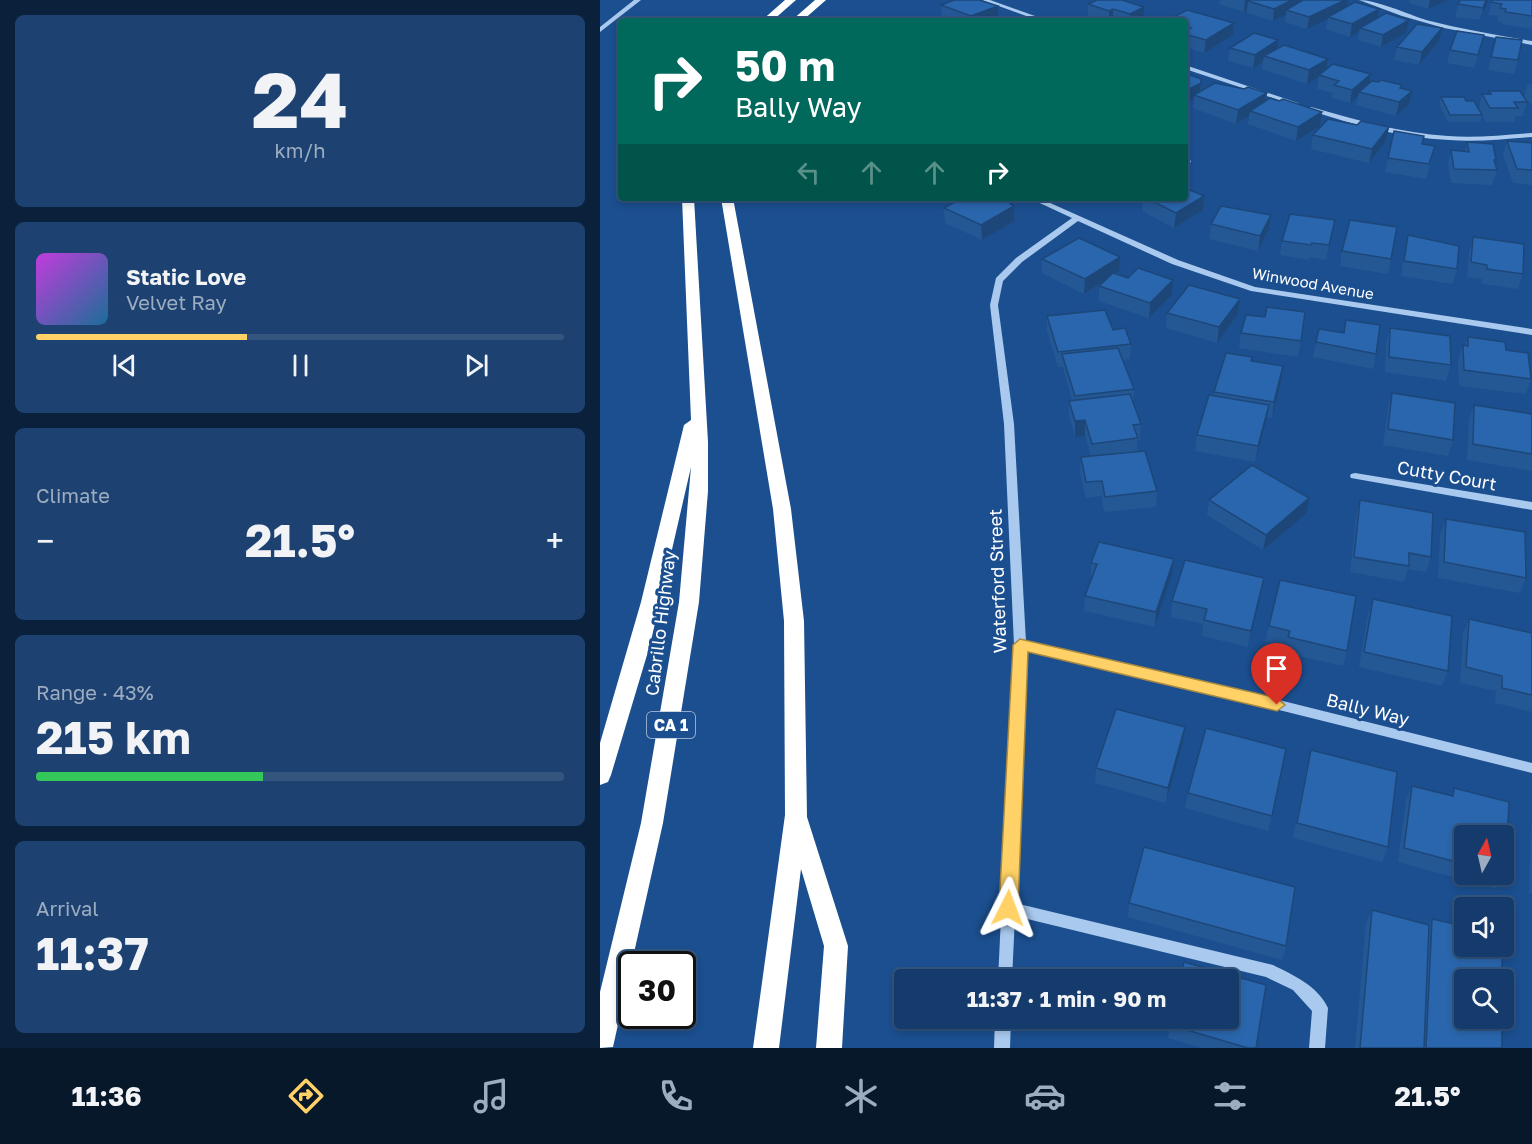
<!DOCTYPE html>
<html lang="en">
<head>
<meta charset="utf-8">
<style>
	:root { --surface:#143b6b; --page:#1d4271; --text:#f1f3f6; --muted:#9dadc1; --line:#33557e; --accent:#ffd166 }
	body { margin:0; font-family:"Golos Text",sans-serif; background:var(--page); color:var(--text); height:100vh; display:flex; flex-direction:column; font-size:22px; white-space:nowrap }
	* { box-sizing:border-box; margin:0 }
	p { font-size:20px; color:var(--muted) }
	.icon { flex:none; width:33px; height:33px; fill:none; stroke:currentColor; stroke-width:2; stroke-linecap:round; stroke-linejoin:round }
	.map { position:relative; flex:1; overflow:hidden }
	.drawer { display:flex; flex-direction:column; gap:15px; padding:15px; background:#0b203b; width:600px }
	.drawer>* { flex:none }
	.banner { position:absolute; left:18px; top:18px; width:570px; height:183px; border-radius:6px; box-shadow:0 3px 9px #0003,0 0 0 2px var(--line); background:#00695c; color:#fff; overflow:hidden }
	.needle { width:39px; rotate:8deg }
	.buttons { position:absolute; left:854px; top:825px; display:grid; gap:12px }
	.buttons a { display:grid; place-items:center; width:60px; height:60px; border-radius:6px; background:var(--surface); box-shadow:0 3px 9px #0003,0 0 0 2px var(--line); font-size:30px }
	.speed { position:absolute; left:18px; top:951px; display:flex; gap:12px; font-size:30px; font-weight:700; text-align:center }
	.speed>* { display:grid; place-content:center; width:78px; height:78px; border-radius:50%; background:var(--surface); box-shadow:0 3px 9px #0003,0 0 0 2px var(--line); line-height:1 }
	.speed .limit { border:3px solid #111; border-radius:9px; background:#fff; color:#111 }
	.pin { position:absolute; display:grid; place-items:center; width:51px; height:51px; color:#fff; margin:-62px -26px; border-radius:50% 50% 50% 0; rotate:-45deg; box-shadow:0 0 6px #0007 }
	.pin .icon { rotate:45deg }
	.me { position:absolute; width:66px; margin:-33px; rotate:3deg; stroke-linejoin:round; filter:drop-shadow(0 0 4px #0008) }
	.turn { display:flex; align-items:center; gap:21px; height:126px; padding:0 18px; font-size:27px }
	.turn .icon { width:78px; height:78px; stroke-width:2.5 }
	.turn b { display:block; font-size:42px; line-height:51px }
	.lanes { display:flex; align-items:center; height:57px; padding:0 18px; background:#0003; justify-content:center; gap:30px; direction:ltr }
	.lanes .off { opacity:.35 }
	.big { font-size:45px; font-weight:700; line-height:1.1 }
	.drawer .tile { flex:1; display:flex; flex-direction:column; justify-content:center; gap:9px; min-width:0; padding:0 21px; border-radius:9px; background:var(--page) }
	.drawer .dial { align-items:center; gap:0 }
	.dial b { font-size:78px; line-height:1 }
	.song { display:flex; align-items:center; gap:18px }
	.cover { width:72px; height:72px; border-radius:9px; background:linear-gradient(135deg,hsl(290 70% 55%),hsl(200 70% 35%)) }
	.played { height:6px; border-radius:3px; background:linear-gradient(90deg,var(--accent) 40%,var(--line) 40%) }
	.keys { display:flex; justify-content:space-around; direction:ltr }
	.heat { display:flex; justify-content:space-between; align-items:center; font-size:33px; direction:ltr }
	.charge { height:9px; border-radius:4px; background:linear-gradient(90deg,#34c759 43%,var(--line) 0) }
	.trip { position:absolute; left:294px; top:969px; width:345px; height:60px; border-radius:6px; background:var(--surface); box-shadow:0 3px 9px #0003,0 0 0 2px var(--line); font-weight:700; line-height:60px; text-align:center }
	.tab-bar { display:flex; height:96px; justify-content:space-around; align-items:center; background:#08182b; color:var(--muted) }
	.tab-bar .icon { width:42px; height:42px }
	.tab-bar .active { color:var(--accent) }
	.tab-bar b { font-size:27px; color:var(--text) }
	main { display:flex; flex:1; min-height:0 }
	.map>svg:first-child { display:block }
	.lines { fill:none; stroke-linecap:round; stroke-linejoin:round }
	.minor { fill:#a9c9ee; fill-rule:evenodd }
	.highway { fill:#fff; fill-rule:evenodd }
	.wall { fill:#245895; fill-rule:evenodd }
	.shaded-wall { fill:#1d4779 }
	.building { fill:#2a66ad; stroke:#1d4779; stroke-width:1.5 }
	.route { fill:#ffd166; stroke:#a68842; stroke-width:1.5 }
	.labels { text-anchor:middle; dominant-baseline:central; stroke-width:6; stroke-linejoin:round; paint-order:stroke }
	.far-street-label { font-size:15px; fill:#fff; stroke:#1b4f8f }
	.shield { fill:#1b4f8f; stroke:#bbcadd; stroke-width:1.5 }
	.shield-label { font-size:16px; font-weight:bold; fill:#fff }
	.street-label { font-size:18px; fill:#fff; stroke:#1b4f8f }
</style>
</head>
<body>
<main>
<section class="drawer">
<div class="tile dial"><b>24</b><p>km/h</p></div>
<div class="tile">
<div class="song"><i class="cover"></i><div><b>Static Love</b><p>Velvet Ray</p></div></div>
<div class="played"></div>
<div class="keys"><svg class="icon" aria-label="previous" viewBox="0 0 24 24"><path d="M18 5L8 12l10 7zM5 5v14"/></svg><svg class="icon" aria-label="pause" viewBox="0 0 24 24"><path d="M8 5v14M16 5v14"/></svg><svg class="icon" aria-label="next" viewBox="0 0 24 24"><path d="M6 5l10 7-10 7zM19 5v14"/></svg></div>
</div>
<div class="tile"><p>Climate</p>
<div class="heat"><a>−</a><b class="big">21.5°</b><a>+</a></div>
</div>
<div class="tile"><p>Range · 43%</p><b class="big">215 km</b><div class="charge"></div></div>
<div class="tile"><p>Arrival</p><b class="big">11:37</b></div>
</section>
<div class="map">
<svg width="932" height="1048" viewBox="0 0 932 1048">
	<rect width="100%" height="100%" fill="#1b4f8f"/>
	<g class="lines">
		<!-- minor -->
		<path class="minor" d="M34,0H41L0,32V27Z
			M382,0H390L449,21H440Z
			M759,0C776,0 808,14 826,20C861,29 896,35 932,41V45L844,28L802,16Z
			M585,65L698,103L699,104L694,105L585,69Z
			M711,107C756,120 801,133 848,136C876,138 904,135 932,133V137C904,139 877,142 849,140C801,138 754,125 709,110V108Z
			M585,160H590L591,162L585,164Z
			M429,198H439L578,260L655,287L932,329V335L651,291L572,264L478,221L422,262L403,281L398,305L414,424L426,642L631,688L932,763V773L631,698L426,651L415,903L673,965C693,975 718,986 728,1008L725,1048H709L712,1011L693,990L666,977L415,916L412,980H398L414,645L404,424L390,305L396,278L416,258L472,218Z
			M755,473L932,502V510L751,478L750,476L751,474Z
			M395,1018H411L410,1048H394Z"/>
		<!-- highway -->
		<path class="highway" d="M185,0H196L172,21H161Z
			M215,0H226L202,21H191Z
			M82,198H94L108,442V491L99,602L63,823L13,1047L0,1048V992L41,823L79,602L91,467L50,645L11,775L8,782L0,785V743L41,602L84,425L91,420Z
			M121,198H133L191,509L204,621L207,817L248,946L242,1048H216L224,946L201,869L179,1048H153L185,815L184,621L173,509Z"/>
	</g>
	<!-- wall -->
	<path class="wall" d="M620,0H748L747,7L779,9L778,18L809,20L806,33L781,47L758,40L759,32L750,37L726,29L728,19L707,29L685,22L686,15L673,21L647,13V10L644,12L619,4Z
		M809,0H848L828,9L809,3Z
		M892,0H932V29L901,24L902,22L897,21L898,16L888,15Z
		M488,4L544,7V20L540,21H502L488,16Z
		M858,4H887L880,20L855,17Z
		M341,5L398,18L391,21H351L342,18Z
		M568,20L634,23L633,35L604,53L585,47V21H568Z
		M896,37L918,60L914,74L888,70Z
		M839,41L819,65L794,60L797,47Z
		M881,47L874,68L847,63L850,50Z
		M630,48L677,49L728,59L727,69L769,83L802,88L809,104L796,116L756,105L758,96L750,103L732,98L733,93L717,89L719,76L707,84L662,69L663,62L653,68L628,61Z
		M601,83V91L644,89L667,93L666,101L720,126L696,141L648,124L649,116L636,124L593,108L594,99L585,104Z
		M932,84V104L927,101V102L923,116H916L914,122H886L879,108L882,94H888L889,91L924,96L927,85Z
		M841,97L866,101L882,115L880,122H848L839,104Z
		M789,127L786,141L769,163L711,149L713,135Z
		M794,131L822,144L835,146L826,179L785,172Z
		M907,141L932,143V185L913,183L903,155Z
		M867,142L896,160L895,165L897,170L892,185L851,183L848,164L851,150L865,151Z
		M521,198H538L531,202Z
		M543,198H585L603,210L574,228L542,211Z
		M413,202L415,221L382,240L345,223L344,208Z
		M671,215L669,229L658,251L609,239L611,224Z
		M735,220L726,260L709,257V260L680,255L682,241Z
		M808,235L857,269L853,284L801,276L805,250Z
		M873,237L923,274L918,289L882,284V279L867,277L869,252Z
		M742,251L791,259L788,274L740,266Z
		M442,259L519,271L516,274L572,295L549,318L499,301V286L505,281L484,294L442,273Z
		M640,299L638,314L617,343L566,328L567,313Z
		M705,312L698,357L639,348L641,333L665,317Z
		M447,316L513,330L531,344L530,359L523,360L534,389L533,402L541,424L540,440H537V452L557,491L556,507L504,512L501,496L486,498L480,473L481,457L491,456L485,436L475,437L469,416V401L472,400L463,367H458L447,331Z
		M746,320L776,354L773,369L713,357L719,329L744,333Z
		M790,328L851,365L846,381L785,372L786,343Z
		M868,337L906,350L931,379L926,394L859,386L858,360L863,345H865Z
		M651,361L681,382L672,418L667,417L655,462L595,451L597,435L614,396V392Z
		M792,393L853,440L848,456L783,445L788,408Z
		M874,405L932,414V471L867,460L869,420Z
		M609,500L706,514L663,550L607,515Z
		M760,500L831,557L826,572L808,569L804,582L750,572L756,516Z
		M846,519L926,578L920,593L838,578L840,535Z
		M491,563L572,574L555,627L484,611L485,596L491,579Z
		M664,578L648,647L602,636L603,624L571,617L572,601Z
		M680,580L747,651L743,666L684,653L686,647L665,642Z
		M773,599L848,671L842,686L759,667L768,614Z
		M869,619L932,633V712L895,703L896,691L860,683L863,634Z
		M585,727L583,742L566,803L495,783L496,768Z
		M711,750L788,847L782,862L693,838L707,765Z
		M812,786L851,796L854,788L905,875L897,889L798,862L806,800ZM864,836L903,874H864Z
		M588,793L672,816L668,831L585,808Z
		M932,822V894L929,893L931,824Z
		M529,903L686,946L682,960L528,917Z
		M772,910L829,925L832,919L902,1048H755L766,924Z
		M571,1018L656,1048H602L568,1038Z"/>
	<!-- shaded-wall -->
	<path class="shaded-wall" d="M645,0H668L648,1L647,10L644,12Z
		M692,0H704L686,10V15L673,21L674,9Z
		M745,0H748L746,11L728,17V19L707,29L709,17Z
		M830,0H848L828,9Z
		M886,0H888L887,4L880,20Z
		M398,6V18L391,21H371V16Z
		M544,7V20L540,21H529L530,14Z
		M513,9V21H509V11Z
		M779,9L777,22L760,28L759,32L750,37L752,24Z
		M809,20L806,33L781,47L783,35Z
		M634,23L633,35L604,53L606,40Z
		M842,28L839,41L819,65L822,52Z
		M678,40L677,53L664,56L663,62L653,68L655,55Z
		M728,59L726,72L707,84L709,70Z
		M771,74L768,87L759,92L758,96L750,103L752,90Z
		M601,83L600,96L594,95V99L585,104V91Z
		M812,91L809,104L796,116L799,102Z
		M667,93L665,106L650,111L649,116L636,124L638,110Z
		M722,112L720,126L696,141L698,127Z
		M789,127L786,141L769,163L772,149Z
		M604,196L603,210L574,228L576,213Z
		M531,198H538L531,202Z
		M413,202L415,221L382,240L381,225Z
		M671,215L669,229L658,251L660,236Z
		M735,220L732,235L726,260L729,245Z
		M520,257L519,271L484,294L485,279Z
		M573,280L572,295L549,318L550,303Z
		M640,299L638,314L617,343L619,327Z
		M683,366L681,382L672,418L674,402Z
		M669,405L666,421L655,462L658,446Z
		M485,420V436L475,437V421Z
		M709,498L706,514L663,550L666,535Z
		M574,559L572,574L555,627L556,612Z
		M664,578L661,593L648,647L651,631Z
		M585,727L583,742L566,803L568,788Z"/>
	<!-- building -->
	<path class="building" d="M354,0H379L398,6L371,16L341,5Z
		M497,0H522L544,7L530,14L513,9L509,11L488,4Z
		M650,0H692L674,9L648,1Z
		M703,0H745L709,17L686,10Z
		M860,0H886L883,8L858,4Z
		M892,0H932V16L905,12L906,9L900,8L902,4L891,2Z
		M755,2L779,9L752,24L728,17Z
		M587,10L634,23L606,40L585,34V31L591,28L585,26V21H571L568,20Z
		M786,13L809,20L783,35L760,28Z
		M817,24L842,28L822,52L797,47Z
		M857,31L884,35L878,55L850,50Z
		M654,33L678,40L655,55L630,48Z
		M896,37L922,40L918,60L891,57Z
		M684,45L728,59L709,70L664,56Z
		M733,64L771,74L752,90L734,85L739,81L719,75Z
		M585,73L601,79V83L585,91Z
		M781,80L802,85L800,88L812,91L799,102L759,92L772,81L779,82Z
		M615,83L644,89L648,87L667,93L638,110L594,95Z
		M889,91H920L927,102H914L918,108H890L882,94H891Z
		M841,97H864L866,101H874L882,115H850Z
		M670,98L679,101L683,99L722,112L698,127L650,111Z
		M728,119L757,125L761,121L789,127L772,149L713,135Z
		M794,131L824,136L822,144L835,146L829,164L788,158Z
		M907,141L932,143V170L917,169Z
		M867,142L893,144L896,160H894L897,170L854,169L851,150L869,152Z
		M585,188L604,196L576,213L546,198H585Z
		M362,198H404L413,202L410,204L414,206L381,225L344,208Z
		M621,206L671,215L660,236L611,224Z
		M690,214L735,220L729,245L712,243L711,245L682,241Z
		M750,220L797,227L791,259L742,251Z
		M808,235L859,246L857,269L804,261Z
		M873,237L924,244L923,274L887,269V265L871,262Z
		M479,238L520,257L485,279L442,259Z
		M538,268L573,280L550,303L499,286L513,273L528,278Z
		M589,285L640,299L619,327L567,313Z
		M667,307L705,312L701,341L641,333L646,315L665,317Z
		M505,310L513,330L525,328L531,344L458,352L447,316Z
		M746,320L780,325L776,354L716,342L719,329L744,333Z
		M790,328L850,336L851,365L789,357Z
		M868,337L905,342L906,350L928,353L931,379L864,370L863,345L868,346Z
		M518,348L534,389L475,396L462,354Z
		M626,353L652,357L651,361L683,366L674,402L614,392Z
		M792,393L855,403L853,440L788,429Z
		M530,394L541,424L533,425L538,438L492,444L485,420L475,421L469,401Z
		M609,395L669,405L658,446L597,435Z
		M874,405L932,414V454L873,444Z
		M545,451L557,491L505,497L502,481L486,482L481,457Z
		M652,465L709,498L666,535L609,500Z
		M760,500L833,513L831,557L809,553V566L754,557Z
		M846,519L925,532L926,578L844,562Z
		M499,542L574,559L556,612L485,596L497,564L491,563Z
		M585,560L664,578L651,631L604,620L607,609L572,601Z
		M680,580L756,596L747,651L688,637L690,631L669,626Z
		M773,599L852,616L848,671L764,652Z
		M869,619L932,633V695L902,688V676L866,667Z
		M516,709L585,727L568,788L496,768Z
		M606,728L686,749L672,816L588,793Z
		M711,750L797,772L788,847L697,823Z
		M812,786L853,796L854,788L909,802L905,875L903,874V836H864V864L804,848Z
		M544,847L695,887L686,946L529,903Z
		M772,910L829,925L824,1048H760Z
		M832,919L864,926V946H902V980H864V1018H902V1048H826Z
		M584,962L666,985L656,1048H648L570,1025L571,1018H628V980H580Z"/>
	<!-- route -->
	<path class="route" d="M420,639L677,698L685,705L677,711L428,652L418,908L415,914L408,917L402,914L399,908L413,645Z"/>
	<g class="labels">
		<!-- far-street labels -->
		<g class="far-street-label">
			<text transform="translate(713 283) rotate(10)">Winwood Avenue</text>
		</g>
		<!-- shield labels -->
		<rect class="shield" x="47" y="712" width="48" height="26" rx="4.5"/>
		<g class="shield-label">
			<text x="71" y="725">CA 1</text>
		</g>
		<!-- street labels -->
		<g class="street-label">
			<text transform="translate(847 475) rotate(10)">Cutty Court</text>
			<text transform="translate(397 581) rotate(-92)">Waterford Street</text>
			<text transform="translate(60 623) rotate(-83)">Cabrillo Highway</text>
			<text transform="translate(768 709) rotate(14)">Bally Way</text>
		</g>
	</g>
</svg>
<div class="buttons">
<a><svg class="needle" viewBox="-14 -14 28 28"><path d="M0-13l5 13h-10z" fill="#e53935"/><path d="M0 13l5-13h-10z" fill="#9dadc1"/></svg></a>
<a><svg class="icon" aria-label="sound" viewBox="0 0 24 24"><path d="M4 9h4l5-4v14l-5-4H4zM17 9q2 3 0 6"/></svg></a>
<a><svg class="icon" aria-label="search" viewBox="0 0 24 24"><circle cx="10" cy="10" r="6"/><path d="M15 15l6 6"/></svg></a>
</div>
<div class="speed"><div class="limit">30</div></div>
<div class="pin" style="left:677px;top:705px;background:#d93025"><svg class="icon" aria-label="arrive" viewBox="0 0 24 24"><path d="M6 21V4h12l-3 4 3 4H6"/></svg></div>
<svg class="me" style="left:408px;top:908px" viewBox="-20 -20 40 40"><path d="M0-17L14 15 0 8-14 15z" fill="#ffd166" stroke="#fff" stroke-width="4"/></svg>
<div class="trip">11:37 · 1 min · 90 m</div>
<div class="banner">
<div class="turn"><svg class="icon" aria-label="right" viewBox="0 0 24 24"><path d="M7 20v-9h11M14 6l5 5-5 5"/></svg><div><b>50 m</b>Bally Way</div></div>
<div class="lanes"><svg class="icon off" aria-label="left" viewBox="0 0 24 24"><path d="M17 20v-9H6M10 6l-5 5 5 5"/></svg><svg class="icon off" aria-label="ahead" viewBox="0 0 24 24"><path d="M12 20V5M6 11l6-6 6 6"/></svg><svg class="icon off" aria-label="ahead" viewBox="0 0 24 24"><path d="M12 20V5M6 11l6-6 6 6"/></svg><svg class="icon" aria-label="right" viewBox="0 0 24 24"><path d="M7 20v-9h11M14 6l5 5-5 5"/></svg></div>
</div>
</div>
</main>
<nav class="tab-bar">
<b>11:36</b>
<svg class="icon active" aria-label="directions" viewBox="0 0 24 24"><path d="M12 3l9 9-9 9-9-9zM9 14v-3h6M13 9l2 2-2 2"/></svg>
<svg class="icon" aria-label="music" viewBox="0 0 24 24"><path d="M9 18V5l10-2v13"/><circle cx="6" cy="18" r="3"/><circle cx="16" cy="16" r="3"/></svg>
<svg class="icon" aria-label="phone" viewBox="0 0 24 24"><path d="M5 4h4l2 5-3 2q2 4 5 5l2-3 5 2v4C11 20 4 13 5 4z"/></svg>
<svg class="icon" aria-label="climate" viewBox="0 0 24 24"><path d="M12 3v18M4 7l16 10M4 17L20 7"/></svg>
<svg class="icon" aria-label="car" viewBox="0 0 24 24"><path d="M5 17H2v-5l4-1 3-4h7l3 4 3 1v5h-3M9 17h6M6 11h13"/><circle cx="7" cy="17" r="2"/><circle cx="17" cy="17" r="2"/></svg>
<svg class="icon" aria-label="filters" viewBox="0 0 24 24"><path d="M4 7h16M4 17h16"/><circle cx="9" cy="7" r="2"/><circle cx="15" cy="17" r="2"/></svg>
<b>21.5°</b>
</nav>
</body>
</html>
